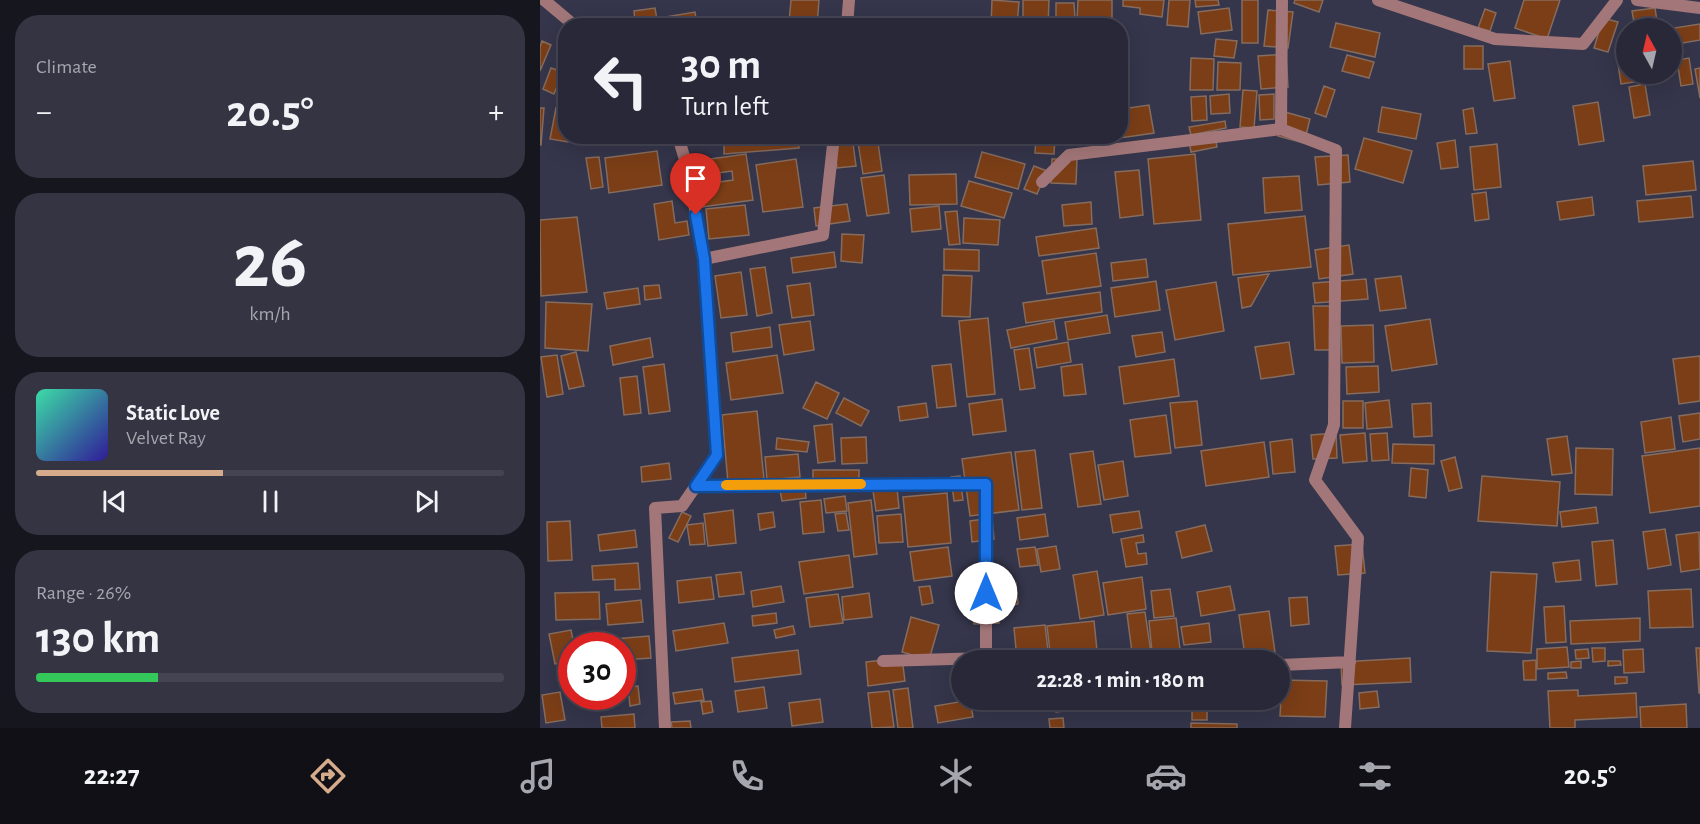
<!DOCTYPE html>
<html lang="en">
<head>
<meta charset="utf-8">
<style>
	:root { --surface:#282838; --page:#343443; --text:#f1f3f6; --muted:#a5a6ae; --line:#444453; --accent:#d6ab8b }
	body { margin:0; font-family:"Alegreya Sans",sans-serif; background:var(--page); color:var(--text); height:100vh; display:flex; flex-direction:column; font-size:22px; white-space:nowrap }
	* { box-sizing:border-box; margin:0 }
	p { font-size:20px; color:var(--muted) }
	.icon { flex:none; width:33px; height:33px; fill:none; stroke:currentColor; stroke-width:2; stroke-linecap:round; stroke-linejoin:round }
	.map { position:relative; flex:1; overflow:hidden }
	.drawer { display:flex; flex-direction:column; gap:15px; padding:15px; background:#16161f; width:540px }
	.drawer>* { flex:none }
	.top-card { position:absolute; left:18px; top:18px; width:570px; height:126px; border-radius:24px; box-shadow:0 6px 24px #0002,0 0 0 2px var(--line); background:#282838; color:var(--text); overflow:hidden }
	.needle { width:39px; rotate:352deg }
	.buttons { position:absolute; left:1076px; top:18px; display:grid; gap:12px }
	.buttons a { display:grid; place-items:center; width:66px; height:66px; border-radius:50%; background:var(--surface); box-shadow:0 6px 24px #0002,0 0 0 2px var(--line); font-size:30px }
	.speed { position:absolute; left:18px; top:632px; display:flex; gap:12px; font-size:30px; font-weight:700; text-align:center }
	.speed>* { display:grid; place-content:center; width:78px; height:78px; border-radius:50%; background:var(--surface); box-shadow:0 6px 24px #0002,0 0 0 2px var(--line); line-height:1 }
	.speed .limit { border:9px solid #d22; background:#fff; color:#111 }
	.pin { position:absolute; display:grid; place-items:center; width:51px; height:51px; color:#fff; margin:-62px -26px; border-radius:50% 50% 50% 0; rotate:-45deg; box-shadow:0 0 6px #0007 }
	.pin .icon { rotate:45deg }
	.me { position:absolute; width:66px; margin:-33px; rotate:0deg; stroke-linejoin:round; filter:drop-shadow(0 0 4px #0008) }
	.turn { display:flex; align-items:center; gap:21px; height:126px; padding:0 24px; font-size:27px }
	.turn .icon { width:78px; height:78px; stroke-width:2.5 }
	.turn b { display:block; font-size:42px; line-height:51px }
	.big { font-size:45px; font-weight:600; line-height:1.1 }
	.drawer .widget { flex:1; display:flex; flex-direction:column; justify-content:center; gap:9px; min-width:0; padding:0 21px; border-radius:24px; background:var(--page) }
	.drawer .dial { align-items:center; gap:0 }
	.dial b { font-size:78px; line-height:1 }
	.song { display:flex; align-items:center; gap:18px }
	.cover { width:72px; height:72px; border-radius:9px; background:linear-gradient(135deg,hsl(160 70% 55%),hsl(250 70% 35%)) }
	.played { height:6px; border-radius:3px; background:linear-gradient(90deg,var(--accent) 40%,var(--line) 40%) }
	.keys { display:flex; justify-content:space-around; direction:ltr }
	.heat { display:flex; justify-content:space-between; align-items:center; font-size:33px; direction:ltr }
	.charge { height:9px; border-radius:4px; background:linear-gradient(90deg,#34c759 26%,var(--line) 0) }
	.trip { position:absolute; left:411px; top:650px; width:339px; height:60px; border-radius:30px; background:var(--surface); box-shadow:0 6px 24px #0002,0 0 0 2px var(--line); font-weight:600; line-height:60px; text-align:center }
	.dock { display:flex; height:96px; justify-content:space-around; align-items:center; background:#101016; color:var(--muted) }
	.dock .icon { width:42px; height:42px }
	.dock .active { color:var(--accent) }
	.dock b { font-size:27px; color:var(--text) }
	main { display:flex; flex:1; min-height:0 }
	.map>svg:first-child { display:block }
	.building { fill:#7b3e17; stroke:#856c5e; stroke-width:1.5; fill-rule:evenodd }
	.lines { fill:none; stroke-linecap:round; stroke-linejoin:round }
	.street { stroke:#a37779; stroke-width:12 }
	.route-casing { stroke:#114b97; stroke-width:15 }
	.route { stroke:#1a73e8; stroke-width:10 }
	.slow { stroke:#f59e0b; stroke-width:10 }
</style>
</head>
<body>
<main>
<section class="drawer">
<div class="widget"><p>Climate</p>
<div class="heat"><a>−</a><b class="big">20.5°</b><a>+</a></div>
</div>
<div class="widget dial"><b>26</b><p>km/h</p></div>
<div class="widget">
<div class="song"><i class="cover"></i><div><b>Static Love</b><p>Velvet Ray</p></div></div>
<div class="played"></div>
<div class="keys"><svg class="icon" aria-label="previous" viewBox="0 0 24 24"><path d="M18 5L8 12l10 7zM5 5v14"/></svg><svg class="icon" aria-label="pause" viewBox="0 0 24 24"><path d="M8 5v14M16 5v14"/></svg><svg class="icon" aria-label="next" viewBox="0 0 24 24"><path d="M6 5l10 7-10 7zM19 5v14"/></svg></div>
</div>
<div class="widget"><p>Range · 26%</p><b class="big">130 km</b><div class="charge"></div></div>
</section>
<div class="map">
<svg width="1160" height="728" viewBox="0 0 1160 728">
	<rect width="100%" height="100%" fill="#35354b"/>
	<!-- building -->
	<path class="building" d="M251,0H279L277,26L249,23Z
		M452,0L479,2L477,26H451Z
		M483,0H509L508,26H483Z
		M538,0H572V21H537Z
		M583,0H624L622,17L600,14V8L583,6Z
		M629,0H650L648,27L627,25Z
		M655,0H678L679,5L656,7Z
		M702,0H718V43H702Z
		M755,0H783L779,12L754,3Z
		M984,0H1020L1007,39L975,28Z
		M516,3H534L535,19L516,20Z
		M115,8L117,20L95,23L94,11Z
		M689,8L692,30L661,34L658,12Z
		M1115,8L1118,28H1095L1092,11Z
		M945,9L956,13L950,31L938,28Z
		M728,10L753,12L748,48L724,46Z
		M155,12L157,26H126L125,17Z
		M1063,18L1078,22L1068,52L1054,48Z
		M796,23L840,33L835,57L790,47Z
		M1160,24V40L1137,44L1134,28Z
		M676,39L697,41L694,58L674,56Z
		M2,41L11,45L0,71V47Z
		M924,46H943V69H924Z
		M1086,48V74H1106L1107,80L1081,84L1076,50Z
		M746,54L748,87L721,89L718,56Z
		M807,55L834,62L829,78L802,71Z
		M651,58L674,59L673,90H650Z
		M1149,58L1153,84L1141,86L1137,60Z
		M970,61L975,98L954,101L948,64Z
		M678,62L701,63L700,90H677Z
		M11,68L23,72L14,94L3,89Z
		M1160,68V98L1155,69Z
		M1105,84L1110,115L1094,118L1089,87Z
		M784,86L795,90L786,117L775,113Z
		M703,90L717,91L714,128L700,127Z
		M689,94L690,113L671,114L670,96Z
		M734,94V119L720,120L719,95Z
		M666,96L667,120L652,121L651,97Z
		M1058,102L1064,141L1039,145L1033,106Z
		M588,103L589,108L609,105L614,133L580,138V104Z
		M842,107L881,114L876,139L838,132Z
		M0,108H4L1,145H0Z
		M16,108L26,110V136H29L28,142L10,139Z
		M933,108L937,133L926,134L923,110Z
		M745,112L770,119L764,143L738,136Z
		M685,121L686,128L651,135L649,127Z
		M184,136H258L259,148L184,154Z
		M293,136H312L316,166L297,168Z
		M317,136H337L342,171L323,174Z
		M496,136H515L514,154L495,153Z
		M675,136L677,147L651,152L649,141Z
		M824,138L872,151L863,183L815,169Z
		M915,140L918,167L901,169L897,143Z
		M957,144L961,187L934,190L930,147Z
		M117,151L122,185L69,193L65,158Z
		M442,152L485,164L478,189L435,177Z
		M206,154L213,200L162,207L156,161ZM192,171L193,180L165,184L163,175Z
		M655,154L661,220L614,224L608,159Z
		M808,155L810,182L778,185L775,157Z
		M59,157L63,187L51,189L46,158Z
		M256,159L263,207L223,212L216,165Z
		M512,159H537L536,184L511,183Z
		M1153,161L1156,190L1106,195L1103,166Z
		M494,166L507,171L497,194L484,189Z
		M599,170L603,215L580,218L575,172Z
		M416,174L417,204L370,205L369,175Z
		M344,175L349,213L327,216L321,178Z
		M759,176L762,210L725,213L723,178Z
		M429,181L472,193L464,218L421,206Z
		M946,192L949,219L935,221L932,194Z
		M1151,196L1153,217L1099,222L1097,201Z
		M1052,197L1054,215L1020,220L1017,202Z
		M132,201L135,223L147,221L149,235L119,240L114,204Z
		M551,202L552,224L524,226L522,205Z
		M307,204L310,221L276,226L274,208Z
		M205,205L209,235L169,239L166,209Z
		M399,206L401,229L372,232L370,209Z
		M417,211L420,244L409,245L405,212Z
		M765,216L771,267L693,275L688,224Z
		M37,217L47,292L1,296L0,220Z
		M424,218L460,220L458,245L423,243Z
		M556,228L559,248L499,256L496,237Z
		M302,234L324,235L322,263L301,261Z
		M809,245L813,274L779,279L775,250Z
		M404,249L439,250V271L404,270Z
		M294,252L296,267L253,273L251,258Z
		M556,253L561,286L507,294L502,261Z
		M606,259L608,277L573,281L571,263Z
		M225,267L232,313L217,316L210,269Z
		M201,272L207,315L181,318L175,276Z
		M729,274L711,306L702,308L698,278Z
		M403,275L432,276L430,317L402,316Z
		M861,276L866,308L840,311L835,279Z
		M826,279L828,299L775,303L773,283Z
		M616,281L620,310L575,317L571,288Z
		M676,282L684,331L635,340L626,290Z
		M270,283L274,315L252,318L247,286Z
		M119,285L121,298L105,300L104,286Z
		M98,288L100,304L67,309L64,293Z
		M560,292L562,312L486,323L483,303Z
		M6,302L52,304L48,351L5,348Z
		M773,306H797L799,350H775Z
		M567,315L570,333L528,340L525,322Z
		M448,318L455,394L427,397L419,321Z
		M890,319L897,364L852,371L845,326Z
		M270,321L274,350L244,355L239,325Z
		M514,321L517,339L471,348L467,330Z
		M833,325L834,362L802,363L801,326Z
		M230,327L232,347L193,352L191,333Z
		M622,332L625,352L596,357L592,336Z
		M110,338L113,357L73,365L70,346Z
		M528,342L531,362L497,368L494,348Z
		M749,342L754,374L721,379L715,347Z
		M489,348L495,388L480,390L474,350Z
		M36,352L44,386L29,389L21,356Z
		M17,355L23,394L7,397L1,357Z
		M237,355L243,393L191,400L186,363Z
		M1160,356V401L1139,404L1133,359Z
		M634,359L639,396L584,404L579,367Z
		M124,364L130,411L109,414L103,367Z
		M411,364L416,406L397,408L392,366Z
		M542,364L546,394L524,396L521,367Z
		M838,366L839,392L807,394L806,367Z
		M97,376L101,413L84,415L80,378Z
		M276,382L299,393L287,419L263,408Z
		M304,398L329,411L321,426L296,413Z
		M462,399L466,431L433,435L429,404Z
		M849,400L852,427L827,429L825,403Z
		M657,401L662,445L635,448L630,403Z
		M803,401H823V428H803Z
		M386,403L388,417L360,421L358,407Z
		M891,403L892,436L874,437L872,404Z
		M217,411L224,479L188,483L182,415Z
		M1160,413V439L1143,442L1139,416Z
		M626,415L631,453L595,457L590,420Z
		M1131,417L1135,449L1105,453L1101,422Z
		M292,424L295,461L278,463L274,426Z
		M796,433L797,458L773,459L771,435Z
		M825,433L827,461L803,463L800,435Z
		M847,433L849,460L832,461L830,434Z
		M1027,436L1032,473L1012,475L1007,439Z
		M326,437L327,463L302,464L301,438Z
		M237,438L269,442L267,452L236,449Z
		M752,439L755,472L733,474L730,442Z
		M724,442L729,477L666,486L661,451Z
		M853,444L894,445V464L852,463Z
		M1036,448L1073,449L1072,495L1035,494Z
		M1160,448V506L1110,513L1102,456Z
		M495,450L502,508L482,510L475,452Z
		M553,451L561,504L538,507L530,454Z
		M471,452L479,510L430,516L422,459Z
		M258,454L260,477L227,480L225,457Z
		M915,457L922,488L909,491L901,461Z
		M583,461L588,496L564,500L558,465Z
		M129,463L131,479L102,482L101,467Z
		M871,468L888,470L886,498L869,496Z
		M273,470H319V489H273Z
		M420,476L423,500L414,501L411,477Z
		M942,476L1020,482L1017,526L938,521Z
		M265,486L266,498L242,501L240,490Z
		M357,488L359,508L336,511L333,491Z
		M407,493L411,543L368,547L363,497Z
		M305,496L307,511L286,513L284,499Z
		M281,500L284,532L263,534L260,502Z
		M331,500L337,554L314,557L308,503Z
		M1056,507L1058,523L1022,527L1020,512Z
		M193,510L196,543L168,546L164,514Z
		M599,511L602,528L573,533L570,515Z
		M142,512L151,516L138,542L129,538Z
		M233,512L235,527L220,530L218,514Z
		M306,513L309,530L298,531L295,514Z
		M361,514L363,542L339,543L337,516Z
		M505,514L508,536L480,540L477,518Z
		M452,518L454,539L432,542L430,521Z
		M30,521L32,560L8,561L7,522Z
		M163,523L165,544L150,545L147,525Z
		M665,525L672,551L642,558L636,532Z
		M1125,529L1131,565L1108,569L1103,532Z
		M95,530L97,547L60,551L58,535Z
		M1159,532L1160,569L1141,572L1136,535Z
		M603,535L604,542L596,543L598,554L606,553L607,564L586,567L581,539Z
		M1073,540L1077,584L1056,586L1052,542Z
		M822,544L825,573L798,575L795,546Z
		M516,546L520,569L501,572L497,549Z
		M408,547L412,576L374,581L370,552Z
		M495,547L498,565L480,567L477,549Z
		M309,555L313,587L264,594L259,562Z
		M1039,560L1041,580L1016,582L1013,563Z
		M98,563L100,589L75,590V579L53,580L52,566Z
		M557,571L564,615L540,619L533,575Z
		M201,572L204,594L179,597L176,575Z
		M951,572L997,574L991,653L947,651Z
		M171,577L174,599L139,603L137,581Z
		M602,577L606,609L568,615L563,583Z
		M476,583L478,604L467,606L464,585Z
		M456,585L459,623L434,624L432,588Z
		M241,586L244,602L213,607L211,591Z
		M390,586L393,603L382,605L379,587Z
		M690,586L695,610L661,616L657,592Z
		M630,589L634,616L614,618L611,591Z
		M1151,589L1153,627L1110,628L1108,591Z
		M59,592L60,619L16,620L15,593Z
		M329,593L332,617L304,620L302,597Z
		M298,594L303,623L270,627L266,598Z
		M767,597L769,624L751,626L749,598Z
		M101,600L103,622L68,625L66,604Z
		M1024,606L1026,642L1006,643L1004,607Z
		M729,611L735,652L705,656L699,615Z
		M605,612L612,660H593L587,614Z
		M236,613L237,623L213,626L212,616Z
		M371,617L399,625L389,660L362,652Z
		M636,618L640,649L612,652L609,621Z
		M1100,618V641L1031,644L1030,621Z
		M554,621L558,660H511L507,626Z
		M184,623L188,643L136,651L133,631Z
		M669,623L671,642L644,645L641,627Z
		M505,625L509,660H477L474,628Z
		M253,626L255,634L236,638L234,630Z
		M31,630L34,645H32V661L15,664L9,634Z
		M109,636L111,658L82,660V645H75L74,639Z
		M1027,647L1029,667L997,669V649Z
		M1052,648H1065V661L1053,662Z
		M1156,648H1160V693H1159Z
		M1048,649L1049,658L1036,659L1035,650Z
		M1103,649L1104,672L1084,673L1083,650Z
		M258,650L261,674L195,682L192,658Z
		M736,655L737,660H705Z
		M362,658L365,681L328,686L326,662Z
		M870,658L871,682L802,685L801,662Z
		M996,660V680H984L983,661Z
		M1041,661V668H1031V662Z
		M1068,661H1080L1081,665L1068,666Z
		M1026,672L1027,678L1008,679V673Z
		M1075,677H1087V683L1075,684Z
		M742,680L787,681L785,717L740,716Z
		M98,686L100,704L90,706L88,687Z
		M224,687L227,708L198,712L195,691Z
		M368,688L373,728H358L353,690Z
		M162,689L164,700L135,704L133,693Z
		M1038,690V696L1096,693L1097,717L1035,720V728H1010L1008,691Z
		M349,691L354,727L332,728L328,693Z
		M837,691L839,707L820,709L819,693Z
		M20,692L25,720L6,723L2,695Z
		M280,699L283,722L252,726L249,703Z
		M438,699H467V700L438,704Z
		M469,699H493V700L469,703Z
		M538,699H565L566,706L516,712L515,702Z
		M586,699H618V700L587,705Z
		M652,699H667V720H652Z
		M430,700L433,717L398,723L395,706Z
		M171,701L173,712L163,714L161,702Z
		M1146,704L1147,728H1101L1100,707Z
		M94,714L95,728H62L61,717Z
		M523,718L524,728H510L509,719Z
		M150,721L151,728H132L131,722Z
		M651,723L697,724V728H651Z"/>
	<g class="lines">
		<!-- street -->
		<path class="street" d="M4,0L35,26
			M838,0L955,39L1043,44L1077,0
			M1097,0L1160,8
			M307,26L309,0
			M741,129L796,150L794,425L775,480L818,538L805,728
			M502,182L529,155L741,129L742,0
			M164,259L283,235L294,136
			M156,486L446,484V660
			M343,661L446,658
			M740,665L810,662
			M125,728L115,508L142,506L177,455L164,259L148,170L138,136"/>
	</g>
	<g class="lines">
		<defs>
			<path id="route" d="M156,215L164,259L177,455L156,486L446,484V593"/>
		</defs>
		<!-- route casing -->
		<use href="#route" class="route-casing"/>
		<!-- route -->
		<use href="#route" class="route"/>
		<!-- slow -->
		<path class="slow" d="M186,485L321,484"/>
	</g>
</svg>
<div class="buttons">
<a><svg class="needle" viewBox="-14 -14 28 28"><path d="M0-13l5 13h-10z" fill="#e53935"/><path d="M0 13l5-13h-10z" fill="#a5a6ae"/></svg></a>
</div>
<div class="speed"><div class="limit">30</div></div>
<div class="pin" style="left:156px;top:215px;background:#d93025"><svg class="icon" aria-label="arrive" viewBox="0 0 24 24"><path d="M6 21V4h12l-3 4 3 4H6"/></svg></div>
<svg class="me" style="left:446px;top:593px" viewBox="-20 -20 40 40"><circle r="19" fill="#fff"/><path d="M0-13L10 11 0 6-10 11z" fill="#1a73e8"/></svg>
<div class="trip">22:28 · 1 min · 180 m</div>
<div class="top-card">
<div class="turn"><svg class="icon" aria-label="left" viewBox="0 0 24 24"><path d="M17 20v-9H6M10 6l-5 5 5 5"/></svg><div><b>30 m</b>Turn left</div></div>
</div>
</div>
</main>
<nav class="dock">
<b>22:27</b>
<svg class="icon active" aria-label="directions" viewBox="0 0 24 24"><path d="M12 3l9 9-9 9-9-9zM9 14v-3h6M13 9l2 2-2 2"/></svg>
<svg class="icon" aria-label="music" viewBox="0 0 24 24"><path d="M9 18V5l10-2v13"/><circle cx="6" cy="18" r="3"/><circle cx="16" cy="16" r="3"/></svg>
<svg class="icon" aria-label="phone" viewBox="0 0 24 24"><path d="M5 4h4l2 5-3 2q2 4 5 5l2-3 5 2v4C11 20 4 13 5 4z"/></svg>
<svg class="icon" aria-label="climate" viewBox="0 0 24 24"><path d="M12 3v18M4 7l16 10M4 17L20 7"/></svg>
<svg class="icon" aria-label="car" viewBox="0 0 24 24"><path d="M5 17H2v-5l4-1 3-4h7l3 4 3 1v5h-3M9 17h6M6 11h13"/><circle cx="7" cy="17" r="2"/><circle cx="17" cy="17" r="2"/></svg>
<svg class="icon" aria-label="filters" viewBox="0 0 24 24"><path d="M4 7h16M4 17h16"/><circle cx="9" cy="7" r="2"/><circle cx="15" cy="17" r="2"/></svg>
<b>20.5°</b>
</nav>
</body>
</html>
